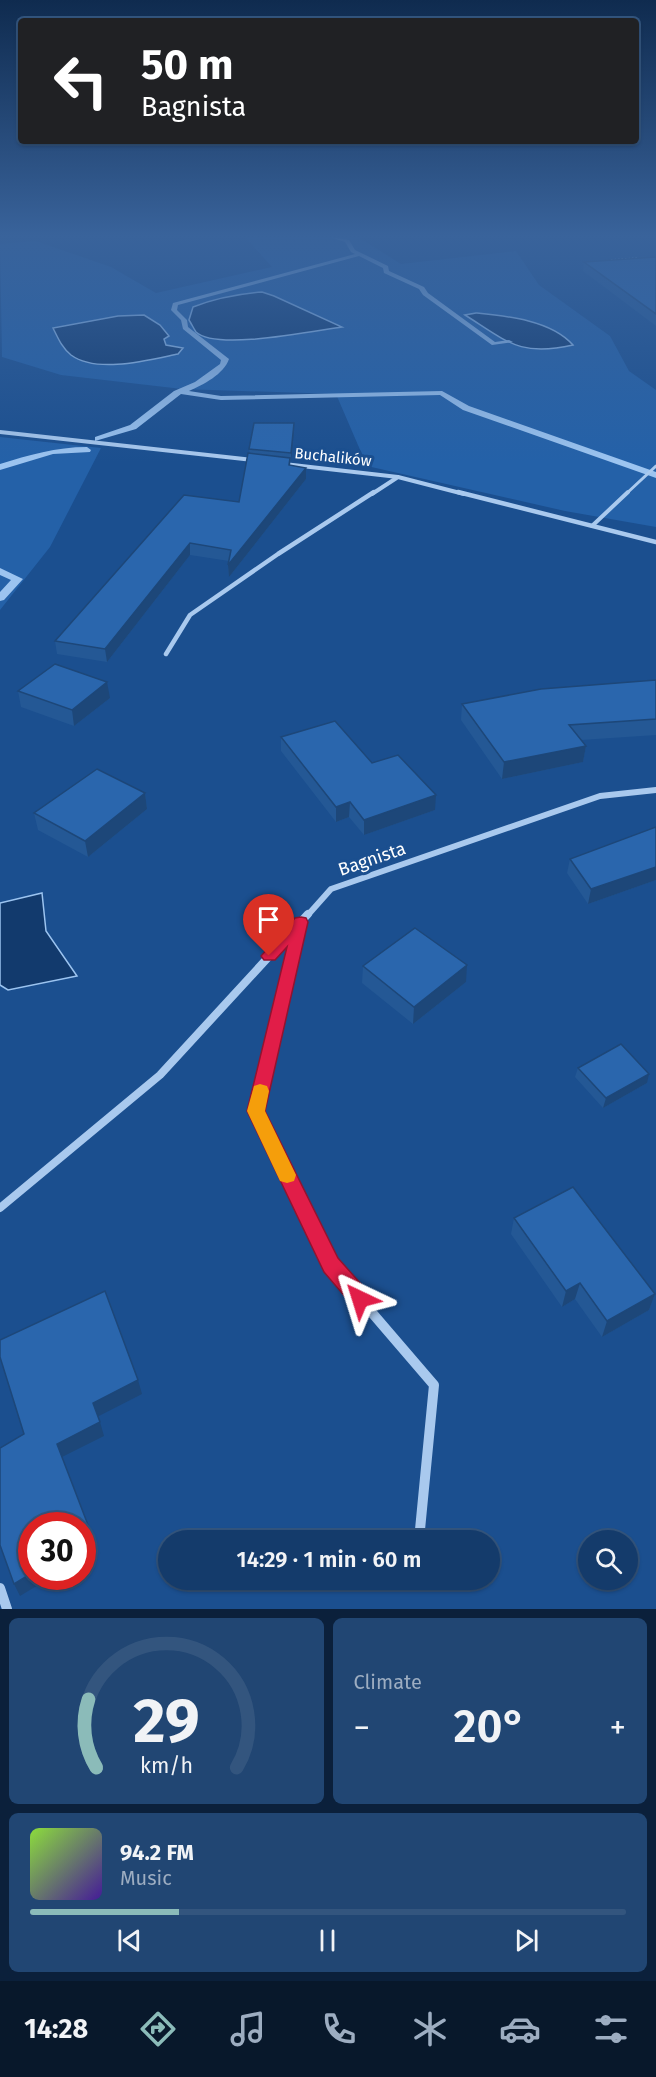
<!DOCTYPE html>
<html lang="en">
<head>
<meta charset="utf-8">
<style>
	:root { --surface:#143b6b; --page:#214673; --text:#f1f3f6; --muted:#9dadc1; --line:#33557e; --accent:#8bbbb9 }
	body { margin:0; font-family:"Fira Sans",sans-serif; background:var(--page); color:var(--text); height:100vh; display:flex; flex-direction:column; font-size:22px; white-space:nowrap }
	* { box-sizing:border-box; margin:0 }
	p { font-size:20px; color:var(--muted) }
	.icon { flex:none; width:33px; height:33px; fill:none; stroke:currentColor; stroke-width:2; stroke-linecap:round; stroke-linejoin:round }
	.map { position:relative; height:1609px; overflow:hidden }
	.sheet { display:flex; flex-direction:column; gap:9px; padding:9px; background:#0b203b; flex:1 }
	.sheet>* { flex:none }
	.hud { position:absolute; left:18px; top:18px; width:621px; height:126px; border-radius:6px; box-shadow:0 2px 4px #0004,0 0 0 2px var(--line); background:#202124; color:#fff; overflow:hidden }
	.controls { position:absolute; left:578px; top:1530px; display:grid; gap:12px }
	.controls a { display:grid; place-items:center; width:60px; height:60px; border-radius:50%; background:var(--surface); box-shadow:0 2px 4px #0004,0 0 0 2px var(--line); font-size:30px }
	.speed { position:absolute; left:18px; top:1512px; display:flex; gap:12px; font-size:30px; font-weight:700; text-align:center }
	.speed>* { display:grid; place-content:center; width:78px; height:78px; border-radius:50%; background:var(--surface); box-shadow:0 2px 4px #0004,0 0 0 2px var(--line); line-height:1 }
	.speed .limit { border:9px solid #d22; background:#fff; color:#111 }
	.pin { position:absolute; display:grid; place-items:center; width:51px; height:51px; color:#fff; margin:-62px -26px; border-radius:50% 50% 50% 0; rotate:-45deg; box-shadow:0 0 6px #0007 }
	.pin .icon { rotate:45deg }
	.me { position:absolute; width:66px; margin:-33px; rotate:319deg; stroke-linejoin:round; filter:drop-shadow(0 0 4px #0008) }
	.turn { display:flex; align-items:center; gap:21px; height:126px; padding:0 24px; font-size:27px }
	.turn .icon { width:78px; height:78px; stroke-width:2.5 }
	.turn b { display:block; font-size:42px; line-height:51px }
	.big { font-size:45px; font-weight:600; line-height:1.1 }
	.sheet .card { flex:1; display:flex; flex-direction:column; justify-content:center; gap:9px; min-width:0; padding:0 21px; border-radius:9px; background:var(--page) }
	.sheet .dial { align-items:center; gap:0 }
	.dial svg { height:156px; overflow:visible; fill:none; stroke:var(--line); stroke-width:7; stroke-linecap:round; text-anchor:middle }
	.dial text { fill:var(--text); stroke:none }
	.song { display:flex; align-items:center; gap:18px }
	.cover { width:72px; height:72px; border-radius:9px; background:linear-gradient(135deg,hsl(90 70% 55%),hsl(260 70% 35%)) }
	.played { height:6px; border-radius:3px; background:linear-gradient(90deg,var(--accent) 25%,var(--line) 25%) }
	.keys { display:flex; justify-content:space-around; direction:ltr }
	.heat { display:flex; justify-content:space-between; align-items:center; font-size:33px; direction:ltr }
	.sheet .tiles { flex:1; display:grid; gap:9px; grid-template-columns:1fr 1fr }
	.card:last-child { grid-column:span 2 }
	.trip { position:absolute; left:158px; top:1530px; width:342px; height:60px; border-radius:30px; background:var(--surface); box-shadow:0 2px 4px #0004,0 0 0 2px var(--line); font-weight:600; line-height:60px; text-align:center }
	.tab-bar { display:flex; height:96px; justify-content:space-around; align-items:center; background:#08182b; color:var(--muted) }
	.tab-bar .icon { width:42px; height:42px }
	.tab-bar .selected { color:var(--accent) }
	.tab-bar b { font-size:27px; color:var(--text) }
	.map>svg:first-child { display:block }
	.green { fill:#2461a8; fill-rule:evenodd }
	.water { fill:#123a6d; stroke:#9cc4f0; stroke-width:1.5 }
	.lines { fill:none; stroke-linecap:round; stroke-linejoin:round }
	.stream { fill:#9cc4f0; fill-rule:evenodd }
	.path { stroke:#a9c9ee; stroke-width:1.5; stroke-dasharray:1.5 2; stroke-linecap:butt }
	.service-far1 { stroke:#a9c9ee; stroke-width:3 }
	.service { stroke:#a9c9ee; stroke-width:4 }
	.minor-far4 { stroke:#a9c9ee; stroke-width:4 }
	.minor-far3 { stroke:#a9c9ee; stroke-width:4.5 }
	.minor-far2 { stroke:#a9c9ee; stroke-width:6 }
	.minor-far1 { stroke:#a9c9ee; stroke-width:8 }
	.minor { stroke:#a9c9ee; stroke-width:10 }
	.wall { fill:#245895 }
	.shaded-wall { fill:#1d4779 }
	.building { fill:#2a66ad; stroke:#1d4779; stroke-width:1.5 }
	.route { fill:#e11d48; stroke:#92132f; stroke-width:1.5 }
	.slow { fill:#f59e0b }
	.labels { text-anchor:middle; dominant-baseline:central; stroke-width:6; stroke-linejoin:round; paint-order:stroke }
	.far-street-label { font-size:15px; fill:#fff; stroke:#1b4f8f }
	.street-label { font-size:18px; fill:#fff; stroke:#1b4f8f }
</style>
</head>
<body>
<div class="map">
<svg width="656" height="1609" viewBox="0 0 656 1609">
	<rect width="100%" height="100%" fill="#1b4f8f"/>
	<!-- green -->
	<path class="green" d="M245,237H358L401,264L516,251L539,285L610,336L629,371L656,390V527L565,511L367,466L336,394L182,389L61,375L2,357L0,244L36,241L111,267L156,293L272,267ZM118,316L168,336L164,339L166,345L182,348L147,361L97,365L73,356L53,328Z
		M0,437L101,448L50,547L0,610Z"/>
	<!-- water -->
	<path class="water" d="M262,292L274,296L342,327C313,331 216,351 196,332C194,329 191,323 189,320L193,307C216,298 238,294 262,292Z
		M476,313C507,316 551,320 573,345C520,357 508,342 465,315Z
		M144,315L160,325L169,336L164,339L166,345L183,348L178,354C149,360 97,374 71,355C62,348 58,338 53,328L118,316Z
		M42,893L46,931L77,976L8,990L0,985V903Z"/>
	<g class="lines">
		<!-- stream -->
		<path class="stream" d="M330,237L349,240L355,250L388,266L389,271L424,287L428,293L495,342L509,340L513,342L492,345L423,295L419,289L384,273L383,268L359,256L178,305L177,310L187,320L188,327L229,359C224,374 203,385 189,391L221,396L442,391L469,406L656,472V478L463,410L440,395L221,400L181,394L136,429L95,441V437L130,425L174,391L195,382L220,364L221,360L183,329L181,320L171,310L173,303L355,254L351,252L345,242Z
			M87,447L91,450L90,452L53,454L0,470V464C29,455 56,447 87,447Z
			M0,568L23,579L4,600L0,601V592L11,580L0,575Z"/>
		<!-- path -->
		<path class="path" d="M611,260L637,258"/>
		<!-- service-far1 -->
		<path class="service-far1" d="M626,494L656,466"/>
		<!-- service -->
		<path class="service" d="M592,526L628,492"/>
		<!-- minor-far4 -->
		<path class="minor-far4" d="M0,432L253,460
			M284,464L398,477L464,494
			M372,494L398,477"/>
		<!-- minor-far3 -->
		<path class="minor-far3" d="M458,492L656,542
			M166,654L190,615L278,554L374,492"/>
		<!-- minor-far2 -->
		<path class="minor-far2" d="M307,916L331,889L600,796L656,790"/>
		<!-- minor-far1 -->
		<path class="minor-far1" d="M301,923L256,1111L309,1220
			M0,1208L160,1075L308,914"/>
		<!-- minor -->
		<path class="minor" d="M308,1218L331,1265L434,1385L419,1540
			M414,1584L415,1580
			M0,1588L7,1609"/>
	</g>
	<!-- wall -->
	<path class="wall" d="M656,257V326L583,271L584,262Z
		M294,430L290,466L306,479L229,577L228,565L229,561L190,555L107,662L57,654L55,641L239,502L250,454L249,449Z
		M656,680V735L581,740L586,746L583,762L502,779L461,720L462,704Z
		M18,691L110,698L74,726L21,707Z
		M281,737L372,763L435,810L364,835L349,817L336,822L281,751Z
		M145,793L147,809L88,857L38,830L34,813Z
		M656,827V880L588,904L567,873L570,859Z
		M363,966L466,982L413,1024L362,983Z
		M578,1068L647,1083L603,1108L575,1077Z
		M514,1218L655,1294L649,1310L602,1337L575,1299L562,1307L511,1234Z"/>
	<!-- shaded-wall -->
	<path class="shaded-wall" d="M294,423V430L291,461V453Z
		M306,468V479L229,577L228,565Z
		M190,543V555L107,662L105,649Z
		M107,682L110,698L74,726L72,710Z
		M586,746L583,762L502,779L504,762Z
		M145,793L147,809L88,857L85,841Z
		M436,795L435,810L364,835V820Z
		M350,802L349,817L336,822V807Z
		M656,867V880L588,904L591,889Z
		M467,965L466,982L413,1024L414,1007Z
		M649,1074L647,1083L603,1108L606,1098Z
		M580,1283L575,1299L562,1307L566,1291Z
		M655,1294L649,1310L602,1337L607,1321Z
		M138,1380L142,1394L97,1417L93,1403Z
		M100,1422L104,1436L62,1457L57,1444Z
		M93,1538L98,1551L82,1559V1544Z
		M32,1573V1576H53L20,1596L14,1584Z"/>
	<!-- building -->
	<path class="building" d="M656,257V314L584,262Z
		M254,423H294L291,453L249,449Z
		M248,453L290,458L289,465L306,468L228,565L231,550L190,543L105,649L55,641L184,495L239,502Z
		M55,664L107,682L72,710L18,691Z
		M656,680V719L569,725L586,746L504,762L462,704L541,689Z
		M335,721L372,763L398,755L436,795L364,820L350,802L336,807L281,737Z
		M97,769L145,793L85,841L34,813Z
		M656,827V867L591,889L570,859Z
		M415,928L467,965L414,1007L363,966Z
		M621,1044L649,1074L606,1098L578,1068Z
		M573,1187L655,1294L607,1321L580,1283L566,1291L514,1218Z
		M105,1291L138,1380L93,1403L100,1422L57,1444L93,1538L82,1544V1526H32V1573L14,1584L0,1545V1448L24,1434L0,1357V1340Z"/>
	<!-- sky -->
	<linearGradient id="sky" x2="0" y2="1"><stop stop-color="#0f2b4f"/><stop offset="0.51" stop-color="#39639b"/><stop offset="1" stop-color="#39639b" stop-opacity="0"/></linearGradient>
	<rect width="656" height="462" fill="url(#sky)"/>
	<!-- route -->
	<path class="route" d="M301,917L306,918L308,922L265,1111L338,1258L368,1292L371,1299L368,1306L360,1309L353,1306L324,1272L247,1111L287,947L275,960H264L261,956L295,918Z"/>
	<!-- slow -->
	<path class="slow" d="M260,1084L267,1086L269,1091L265,1111L296,1175L294,1181L287,1183L280,1181L247,1111L254,1086Z"/>
	<g class="labels">
		<!-- far-street labels -->
		<g class="far-street-label">
			<text transform="translate(333 457) rotate(6)">Buchalików</text>
		</g>
		<!-- street labels -->
		<g class="street-label">
			<text transform="translate(372 859) rotate(-19)">Bagnista</text>
		</g>
	</g>
</svg>
<div class="controls">
<a><svg class="icon" aria-label="search" viewBox="0 0 24 24"><circle cx="10" cy="10" r="6"/><path d="M15 15l6 6"/></svg></a>
</div>
<div class="speed"><div class="limit">30</div></div>
<div class="pin" style="left:269px;top:956px;background:#d93025"><svg class="icon" aria-label="arrive" viewBox="0 0 24 24"><path d="M6 21V4h12l-3 4 3 4H6"/></svg></div>
<svg class="me" style="left:360px;top:1299px" viewBox="-20 -20 40 40"><path d="M0-17L14 15 0 8-14 15z" fill="#e11d48" stroke="#fff" stroke-width="4"/></svg>
<div class="trip">14:29 · 1 min · 60 m</div>
<div class="hud">
<div class="turn"><svg class="icon" aria-label="left" viewBox="0 0 24 24"><path d="M17 20v-9H6M10 6l-5 5 5 5"/></svg><div><b>50 m</b>Bagnista</div></div>
</div>
</div>
<section class="sheet">
<div class="tiles">
<div class="card dial"><svg viewBox="0 0 100 80">
<path d="M14 69A42 42 0 1 1 86 69"/>
<path d="M14 69A42 42 0 0 1 10 34" stroke="#8bbbb9"/>
<text x="50" y="56" font-size="32" font-weight="700">29</text>
<text x="50" y="72" font-size="11">km/h</text>
</svg></div>
<div class="card"><p>Climate</p>
<div class="heat"><a>−</a><b class="big">20°</b><a>+</a></div>
</div>
<div class="card">
<div class="song"><i class="cover"></i><div><b>94.2 FM</b><p>Music</p></div></div>
<div class="played"></div>
<div class="keys"><svg class="icon" aria-label="previous" viewBox="0 0 24 24"><path d="M18 5L8 12l10 7zM5 5v14"/></svg><svg class="icon" aria-label="pause" viewBox="0 0 24 24"><path d="M8 5v14M16 5v14"/></svg><svg class="icon" aria-label="next" viewBox="0 0 24 24"><path d="M6 5l10 7-10 7zM19 5v14"/></svg></div>
</div>
</div>
</section>
<nav class="tab-bar">
<b>14:28</b>
<svg class="icon selected" aria-label="directions" viewBox="0 0 24 24"><path d="M12 3l9 9-9 9-9-9zM9 14v-3h6M13 9l2 2-2 2"/></svg>
<svg class="icon" aria-label="music" viewBox="0 0 24 24"><path d="M9 18V5l10-2v13"/><circle cx="6" cy="18" r="3"/><circle cx="16" cy="16" r="3"/></svg>
<svg class="icon" aria-label="phone" viewBox="0 0 24 24"><path d="M5 4h4l2 5-3 2q2 4 5 5l2-3 5 2v4C11 20 4 13 5 4z"/></svg>
<svg class="icon" aria-label="climate" viewBox="0 0 24 24"><path d="M12 3v18M4 7l16 10M4 17L20 7"/></svg>
<svg class="icon" aria-label="car" viewBox="0 0 24 24"><path d="M5 17H2v-5l4-1 3-4h7l3 4 3 1v5h-3M9 17h6M6 11h13"/><circle cx="7" cy="17" r="2"/><circle cx="17" cy="17" r="2"/></svg>
<svg class="icon" aria-label="filters" viewBox="0 0 24 24"><path d="M4 7h16M4 17h16"/><circle cx="9" cy="7" r="2"/><circle cx="15" cy="17" r="2"/></svg>
</nav>
</body>
</html>
